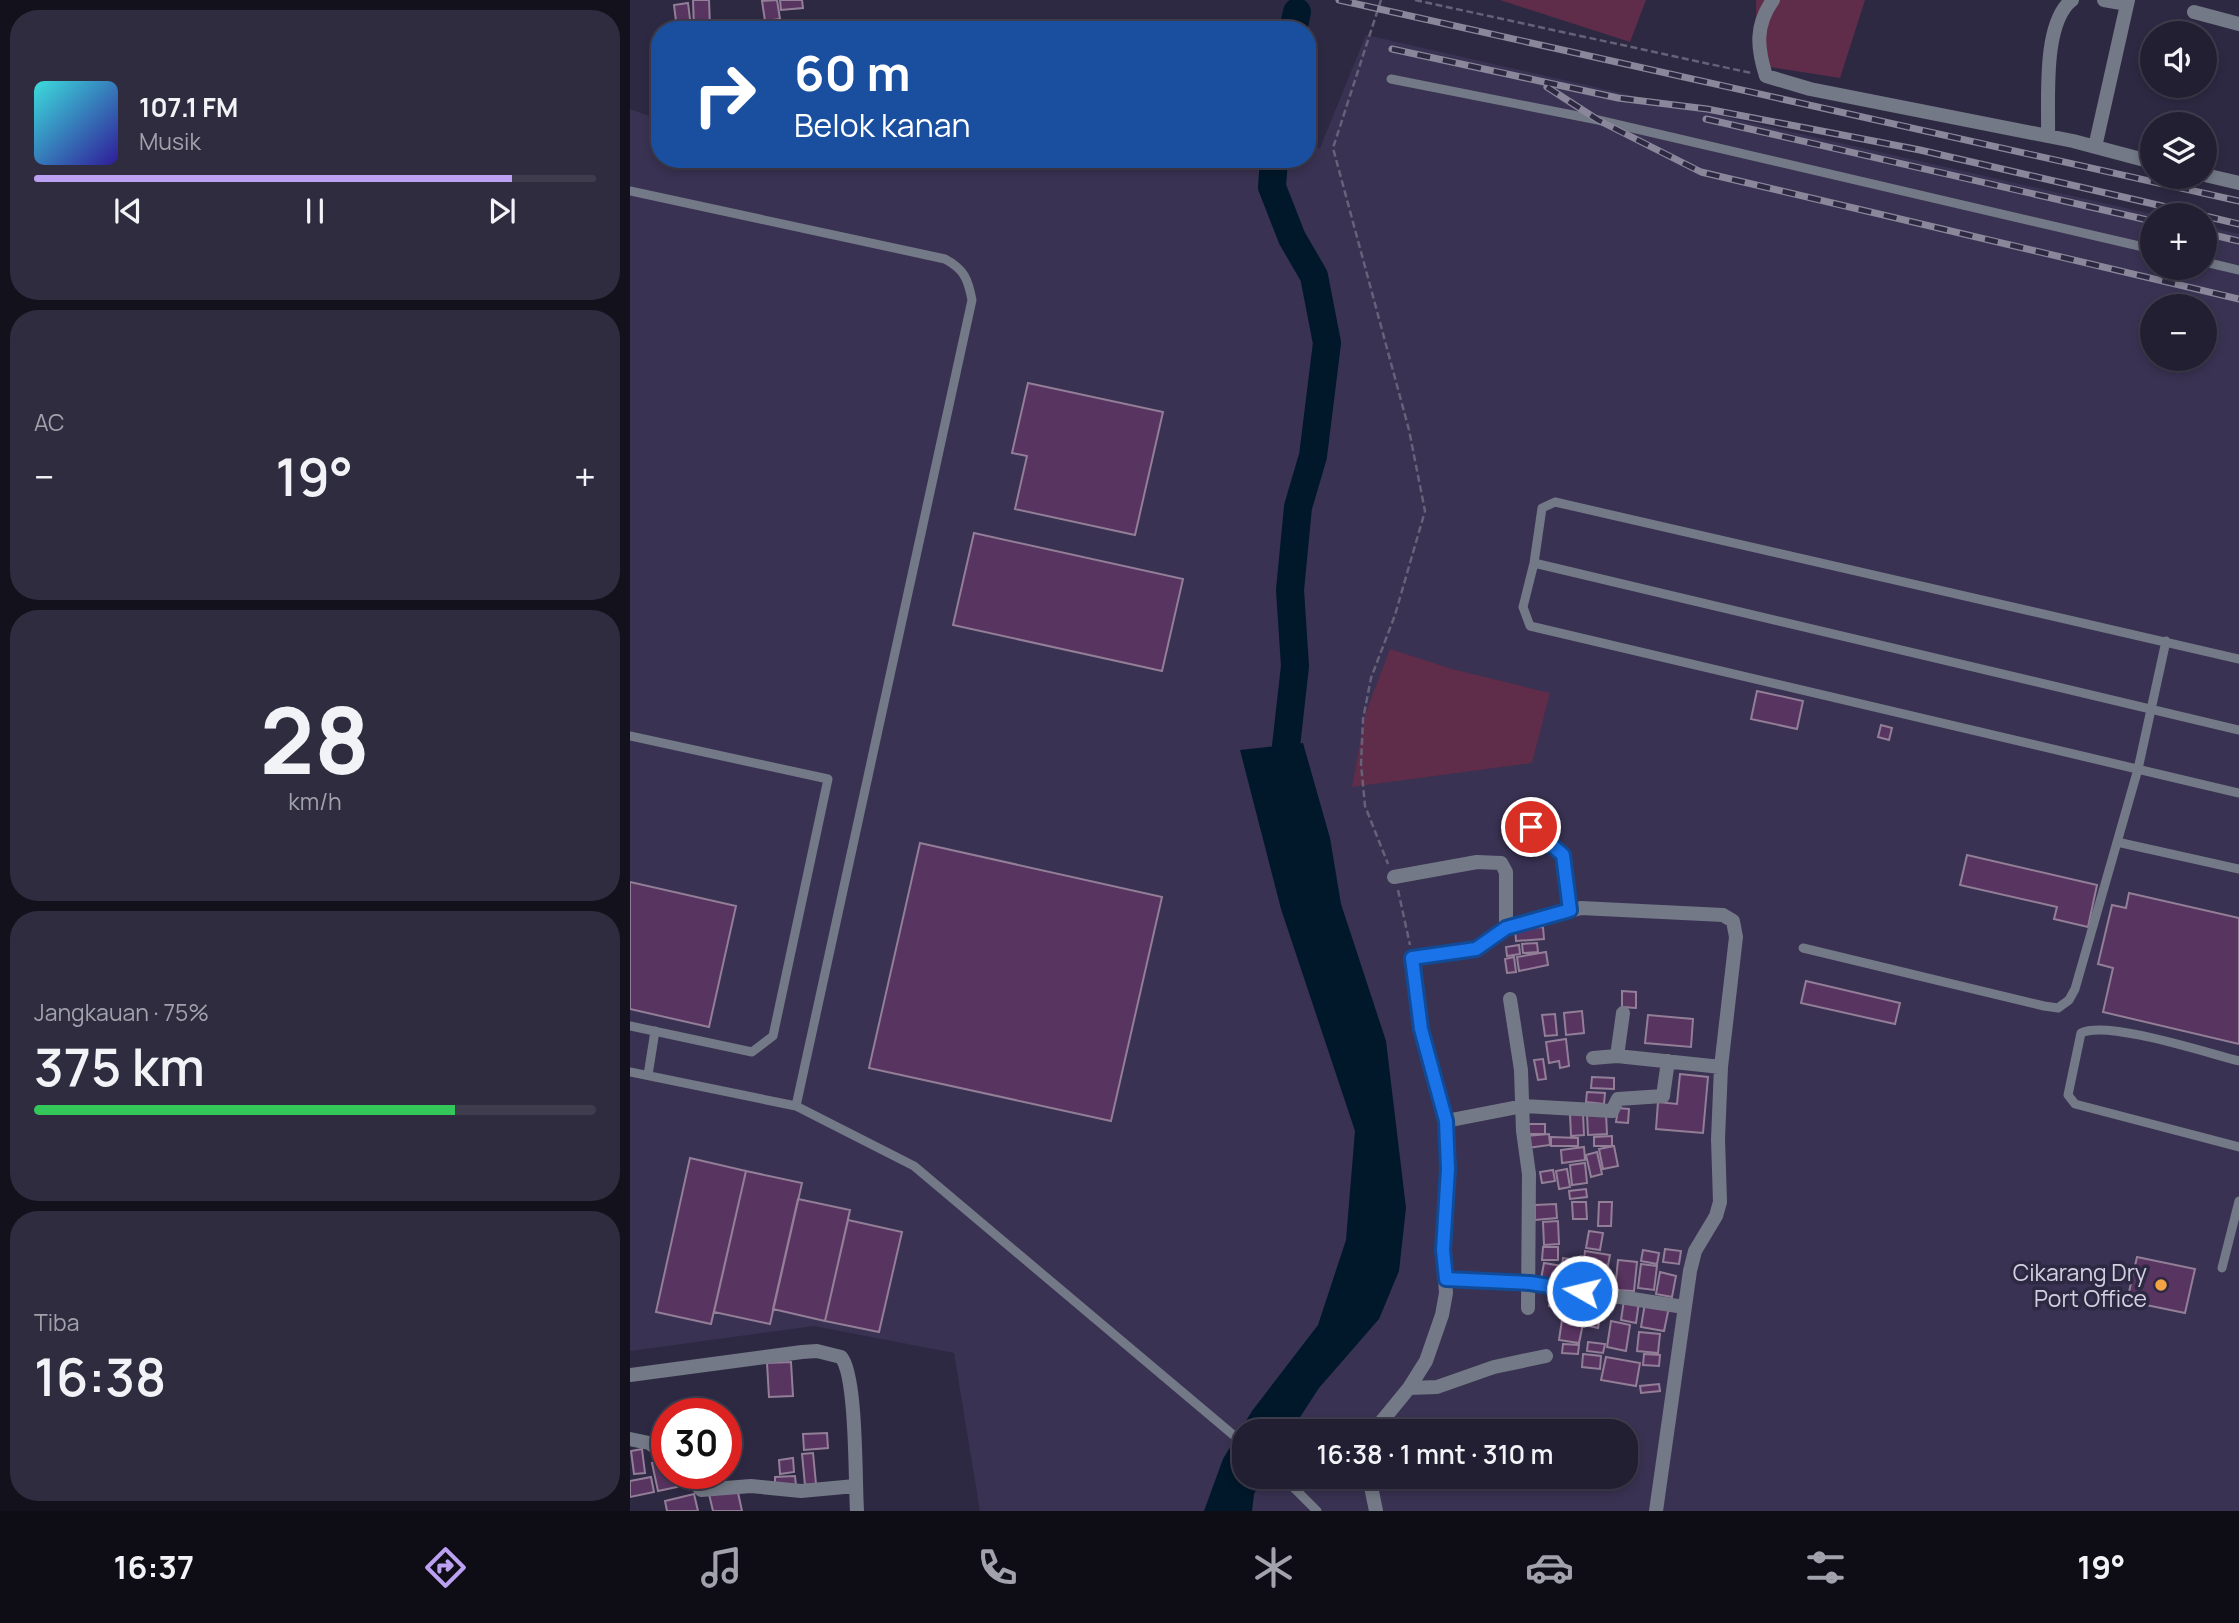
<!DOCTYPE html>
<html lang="id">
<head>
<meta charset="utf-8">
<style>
	:root { --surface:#221f32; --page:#2e2c3e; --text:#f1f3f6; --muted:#a2a2ac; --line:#3f3d4d; --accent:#bca0f2 }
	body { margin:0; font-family:Manrope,sans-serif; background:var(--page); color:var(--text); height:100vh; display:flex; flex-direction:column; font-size:26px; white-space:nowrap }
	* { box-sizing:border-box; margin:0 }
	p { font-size:23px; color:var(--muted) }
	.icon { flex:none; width:38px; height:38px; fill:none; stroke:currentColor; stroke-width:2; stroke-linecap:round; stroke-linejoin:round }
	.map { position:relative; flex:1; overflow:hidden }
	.drawer { display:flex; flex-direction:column; gap:10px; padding:10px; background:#13111c; width:630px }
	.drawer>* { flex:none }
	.hud { position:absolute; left:21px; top:21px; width:665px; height:147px; border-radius:28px; box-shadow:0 4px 10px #0003,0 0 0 2px var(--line); background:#1a4fa0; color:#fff; overflow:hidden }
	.controls { position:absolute; left:1510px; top:21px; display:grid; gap:14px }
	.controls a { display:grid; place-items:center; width:77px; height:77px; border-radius:50%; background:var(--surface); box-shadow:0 4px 10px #0003,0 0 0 2px var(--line); font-size:35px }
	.speed { position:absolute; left:21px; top:1398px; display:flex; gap:14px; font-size:35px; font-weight:700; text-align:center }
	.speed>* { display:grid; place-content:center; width:91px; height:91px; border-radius:50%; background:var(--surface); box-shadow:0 4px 10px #0003,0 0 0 2px var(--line); line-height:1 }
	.speed .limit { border:10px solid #d22; background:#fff; color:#111 }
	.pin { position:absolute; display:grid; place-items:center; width:60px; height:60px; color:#fff; margin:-30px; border:4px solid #fff; border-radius:50%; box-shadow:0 2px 7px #0007 }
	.me { position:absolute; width:77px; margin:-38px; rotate:278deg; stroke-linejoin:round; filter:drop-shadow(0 0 5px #0008) }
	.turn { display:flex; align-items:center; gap:24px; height:147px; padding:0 28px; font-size:32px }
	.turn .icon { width:91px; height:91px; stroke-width:2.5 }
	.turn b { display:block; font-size:49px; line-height:60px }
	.big { font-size:52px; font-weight:600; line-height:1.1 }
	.drawer .card { flex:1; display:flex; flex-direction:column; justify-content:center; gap:10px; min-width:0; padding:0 24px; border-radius:28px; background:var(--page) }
	.drawer .dial { align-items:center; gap:0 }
	.dial b { font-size:91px; line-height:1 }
	.song { display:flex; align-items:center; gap:21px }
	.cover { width:84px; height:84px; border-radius:10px; background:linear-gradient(135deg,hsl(180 70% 55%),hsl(250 70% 35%)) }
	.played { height:7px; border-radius:4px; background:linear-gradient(90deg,var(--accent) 85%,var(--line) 85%) }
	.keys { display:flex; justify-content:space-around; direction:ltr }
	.heat { display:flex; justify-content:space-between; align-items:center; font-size:38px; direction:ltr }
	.charge { height:10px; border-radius:5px; background:linear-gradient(90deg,#34c759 75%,var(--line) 0) }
	.trip { position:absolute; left:602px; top:1419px; width:406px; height:70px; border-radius:28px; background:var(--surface); box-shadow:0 4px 10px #0003,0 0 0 2px var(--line); font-weight:600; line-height:70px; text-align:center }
	.tabs { display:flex; height:112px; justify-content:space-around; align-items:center; background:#0e0c14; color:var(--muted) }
	.tabs .icon { width:49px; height:49px }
	.tabs .on { color:var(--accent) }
	.tabs b { font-size:32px; color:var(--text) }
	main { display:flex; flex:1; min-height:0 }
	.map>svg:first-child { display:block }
	.built { fill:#393252; fill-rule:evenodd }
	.green { fill:#5f2d49 }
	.water { fill:#00182a }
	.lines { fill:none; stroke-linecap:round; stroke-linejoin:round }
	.river { stroke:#00182a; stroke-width:28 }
	.building { fill:#583460; stroke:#937e98; stroke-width:2 }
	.path { stroke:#656178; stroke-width:2.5; stroke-dasharray:7 3.5; stroke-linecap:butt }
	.service { stroke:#737986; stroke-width:9 }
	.minor { stroke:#737986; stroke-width:14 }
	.rail-casing { stroke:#8a879b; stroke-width:7 }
	.rail { stroke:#2e2943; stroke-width:4.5; stroke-dasharray:13; stroke-linecap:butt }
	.route-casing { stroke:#114b97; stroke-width:18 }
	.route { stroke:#1a73e8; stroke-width:12 }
	.poi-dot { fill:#f4a344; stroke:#2e2943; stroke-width:2.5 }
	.labels { text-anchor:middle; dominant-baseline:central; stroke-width:7; stroke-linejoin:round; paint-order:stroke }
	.poi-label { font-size:23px; fill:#d2d0e0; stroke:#2e2943; text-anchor:end }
</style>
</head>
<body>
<main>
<section class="drawer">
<div class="card">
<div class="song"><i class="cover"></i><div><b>107.1 FM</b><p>Musik</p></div></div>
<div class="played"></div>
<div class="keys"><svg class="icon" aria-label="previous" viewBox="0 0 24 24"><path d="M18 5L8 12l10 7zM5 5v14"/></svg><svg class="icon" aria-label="pause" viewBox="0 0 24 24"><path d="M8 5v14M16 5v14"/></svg><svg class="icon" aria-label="next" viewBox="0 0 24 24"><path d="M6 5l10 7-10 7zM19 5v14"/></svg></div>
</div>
<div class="card"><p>AC</p>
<div class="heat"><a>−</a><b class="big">19°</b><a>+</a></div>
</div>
<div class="card dial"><b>28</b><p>km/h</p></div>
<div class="card"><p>Jangkauan · 75%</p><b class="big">375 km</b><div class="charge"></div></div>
<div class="card"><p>Tiba</p><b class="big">16:38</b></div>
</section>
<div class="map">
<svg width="1609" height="1511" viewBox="0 0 1609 1511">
	<rect width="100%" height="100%" fill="#2e2943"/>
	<!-- built -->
	<path class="built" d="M736,35L1526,215H1522V268H1575V226L1609,234V1511H350L324,1353L184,1326L0,1351V109L30,120V159H677V147L690,148ZM1522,306H1575V359H1522ZM614,1432H996V1477H614Z"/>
	<!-- green -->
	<path class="green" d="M870,0H1016L1000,42Z
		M1126,0H1235L1210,78L1127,65Z
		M760,649L822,669L920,693L902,763L722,787L735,715Z"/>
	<!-- water -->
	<path class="water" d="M673,743L700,838L711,904L756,1041L776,1208L769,1271L749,1319L689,1388L661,1431L614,1432V1477H634L624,1494L622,1511H574L593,1459L622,1411L688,1325L716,1240L725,1131L651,909L610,750Z"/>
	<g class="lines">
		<!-- river -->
		<path class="river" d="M663,30L667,12
			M644,159L642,187L662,238L684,276L697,343L683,456L668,507L660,590L665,666L652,782"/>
	</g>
	<!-- building -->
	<path class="building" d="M63,0H79L80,27L64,28Z
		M147,0L150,19L135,21L132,1Z
		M150,0H172L173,8L151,10Z
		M58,3L61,27L47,29L44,5Z
		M398,383L533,412L505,535L385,509L397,456L382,453Z
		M344,533L553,579L532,671L323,625Z
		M1127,691L1173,701L1167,729L1121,719Z
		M1251,725L1262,728L1259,740L1248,737Z
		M290,843L532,897L481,1121L239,1068Z
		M1337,855L1467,885L1458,927L1424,919L1427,907L1330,885Z
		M0,882L106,906L79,1027L0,1009Z
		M1499,893L1609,918V1044L1473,1012L1483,968L1468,964L1482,905L1496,908Z
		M913,927L914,939L886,941L885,928Z
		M907,943L908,952L893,953L892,944Z
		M889,945L890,954L877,956L876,947Z
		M916,952L918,965L889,971L887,957Z
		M884,957L886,972L877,973L875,959Z
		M1176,981L1270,1003L1265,1024L1171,1003Z
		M992,991L1006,992V1008L992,1007Z
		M952,1011L954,1033L936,1035L934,1013Z
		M925,1014L927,1035L915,1036L912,1015Z
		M1018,1015L1063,1019L1061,1047L1015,1043Z
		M936,1039L939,1066L930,1068L929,1061L919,1063L916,1042Z
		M913,1059L916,1079L908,1080L904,1060Z
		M1050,1074L1078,1077L1073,1133L1026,1129L1028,1102L1047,1104Z
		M962,1077L984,1078V1089L961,1088Z
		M957,1092L975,1093L974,1104L956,1102Z
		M988,1108L999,1109L998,1123L986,1122Z
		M976,1113L977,1134L958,1135L957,1114Z
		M940,1114H953L954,1135L941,1136Z
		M895,1124H915V1134H896Z
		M919,1134L920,1145L897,1148L896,1136Z
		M982,1136V1146H964V1137Z
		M921,1137L948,1138V1146H921Z
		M984,1146L988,1166L973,1169L969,1149Z
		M954,1147L955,1160L932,1163L931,1150Z
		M967,1152L972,1174L961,1177L956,1155Z
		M60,1158L116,1171L81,1324L26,1312Z
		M955,1163L957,1183L942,1185L940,1165Z
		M937,1169L940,1187L929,1189L926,1171Z
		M923,1170L925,1181L912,1183L910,1172Z
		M116,1171L172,1183L140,1324L84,1312Z
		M956,1189L957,1197L940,1199L939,1191Z
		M168,1199L220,1210L195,1321L143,1309Z
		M942,1202H956L957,1219H943Z
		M969,1202H982L981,1226H968Z
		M926,1204L927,1218L905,1220V1205Z
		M218,1220L272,1232L249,1332L195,1321Z
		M928,1221L929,1244L914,1245L913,1222Z
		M959,1231L973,1233L970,1250L956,1248Z
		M913,1247H928V1260H912Z
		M1035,1249L1051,1251L1049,1264L1033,1262Z
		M1013,1250L1029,1253L1027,1264L1011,1261Z
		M955,1251L980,1255L978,1265L954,1261Z
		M1507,1257L1565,1269L1555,1313L1497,1301Z
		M933,1258L946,1260L943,1285L911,1279L914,1263L932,1266Z
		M988,1260L1007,1262L1004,1291L985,1290Z
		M955,1264L978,1267L976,1277L954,1274Z
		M1011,1264L1027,1266L1024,1290L1008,1288Z
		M1030,1272L1046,1276L1042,1297L1026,1294Z
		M954,1276L975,1280L973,1288L953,1285Z
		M921,1288L933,1290L930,1308L919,1306Z
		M957,1294L971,1296L968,1313L955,1311Z
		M994,1300L1009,1302L1006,1323L991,1320Z
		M933,1302L952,1304L951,1318L932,1317Z
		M1015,1303L1039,1307L1034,1331L1011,1327Z
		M957,1314L970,1317L968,1328L955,1325Z
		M932,1320L953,1324L949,1343L929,1340Z
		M981,1321L1000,1325L996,1351L977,1347Z
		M1009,1332L1030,1334L1028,1353L1007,1351Z
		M958,1342L975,1344L973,1353L957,1351Z
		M933,1344L949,1345L948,1354L932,1353Z
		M953,1354L971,1356L970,1369L952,1367Z
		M1014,1354L1030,1355L1029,1366L1013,1365Z
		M976,1357L1010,1363L1006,1386L971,1380Z
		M161,1362L163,1396L139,1397L137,1363Z
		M1029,1384L1030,1391L1011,1393L1010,1386Z
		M197,1433L198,1448L174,1450L173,1434Z
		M12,1449L15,1473L4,1474L1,1451Z
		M183,1453L186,1484L175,1485L172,1454Z
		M163,1458L164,1472L150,1474L149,1460Z
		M37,1460V1474H44L47,1487L28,1491L22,1463Z
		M165,1476L166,1486L145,1487V1477Z
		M21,1477L24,1492L0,1497V1481Z
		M107,1488L112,1511H83L79,1494Z
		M64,1494L68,1511H37L35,1501Z"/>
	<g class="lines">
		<!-- path -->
		<path class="path" d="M751,0L703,148L779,430L795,511L765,615L741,678L733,719L731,764L735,806L758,864
			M785,0L1121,73
			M768,890L780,945"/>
		<!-- service -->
		<path class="service" d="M761,79L968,120L1522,249
			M0,191L315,259C334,269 338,279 342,300L166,1106
			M1575,262L1609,270
			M904,563L1609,730
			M1609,659L925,502L912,508L904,563L893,607L900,626L1609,793
			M0,736L198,779L143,1036L122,1052L0,1026
			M1487,842L1609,869
			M1173,948L1414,1006L1428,1008L1439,1000L1445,989L1508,769L1536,641
			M1609,1061C1577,1053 1477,1020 1451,1033L1438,1095L1445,1104L1609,1147
			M0,1072L166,1106L284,1166L614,1444
			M18,1075L25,1031
			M1592,1268L1609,1201
			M653,1477L687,1511"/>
		<!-- minor -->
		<path class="minor" d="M1143,0C1125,25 1127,48 1136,76L1180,89L1443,141L1522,162
			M1474,0L1497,4
			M1564,12L1609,24
			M1418,136C1419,101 1412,23 1442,0
			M1465,147L1498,0
			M1575,175L1609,183
			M894,806L897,822L933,855L940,910
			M764,877L847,862L871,863L876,872V928
			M880,999L891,1070L893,1131L899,1174L898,1308
			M987,1056L993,1013
			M963,1058L987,1056L1091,1067
			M816,1121L893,1106L982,1111L988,1099L1033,1096L1038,1061
			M816,1279L900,1283L1054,1307
			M0,1375L172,1352L187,1351L211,1357C227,1375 225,1481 227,1511
			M779,1388L807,1387L864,1367L916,1356
			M743,1432L779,1388L796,1361L812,1315L816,1293L813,1250L818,1169L816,1121L791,1029L782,958L846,949L876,928L951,908L1093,915L1103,921L1106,937L1091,1067L1088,1139L1090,1202L1086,1216L1065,1251L1060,1271L1026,1511
			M0,1439L19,1443L37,1455
			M57,1474L71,1490L121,1486L171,1491L225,1486
			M739,1477L746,1511"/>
		<defs>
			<path id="rail" d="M709,0L1609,201
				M762,49L988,98L1077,109L1290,150L1571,215
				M917,87L968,120L1071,172L1609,299
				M1076,119L1522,221
				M1575,216L1609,224
				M1575,233L1609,241"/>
		</defs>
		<!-- rail casing -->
		<use href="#rail" class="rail-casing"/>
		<!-- rail -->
		<use href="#rail" class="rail"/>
	</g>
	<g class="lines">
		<defs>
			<path id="route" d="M901,827L933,855L940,910L876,928L846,949L782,958L791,1029L816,1121L818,1169L813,1250L816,1279L900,1283L952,1291"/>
		</defs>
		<!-- route casing -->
		<use href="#route" class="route-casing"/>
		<!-- route -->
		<use href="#route" class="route"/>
	</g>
	<!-- markers -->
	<circle class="poi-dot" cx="1531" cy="1285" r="7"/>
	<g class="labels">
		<!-- poi labels -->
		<g class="poi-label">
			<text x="1517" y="1272">Cikarang Dry<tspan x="1517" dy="26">Port Office</tspan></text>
		</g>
	</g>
</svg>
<div class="controls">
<a><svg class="icon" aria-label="sound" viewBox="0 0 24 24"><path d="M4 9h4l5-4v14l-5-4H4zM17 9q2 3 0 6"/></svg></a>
<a><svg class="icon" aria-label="layers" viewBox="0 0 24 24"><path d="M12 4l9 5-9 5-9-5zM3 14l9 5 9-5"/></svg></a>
<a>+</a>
<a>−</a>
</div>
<div class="speed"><div class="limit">30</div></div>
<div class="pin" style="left:901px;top:827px;background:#d93025"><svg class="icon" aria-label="arrive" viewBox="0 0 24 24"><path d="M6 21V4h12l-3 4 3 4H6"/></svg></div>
<svg class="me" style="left:952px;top:1291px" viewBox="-20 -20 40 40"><circle r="17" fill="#1a73e8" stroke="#fff" stroke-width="3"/><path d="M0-11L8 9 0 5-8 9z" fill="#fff"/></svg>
<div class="trip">16:38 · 1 mnt · 310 m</div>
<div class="hud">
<div class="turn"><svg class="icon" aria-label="right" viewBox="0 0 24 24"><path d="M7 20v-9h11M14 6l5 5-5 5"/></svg><div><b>60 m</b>Belok kanan</div></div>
</div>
</div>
</main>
<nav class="tabs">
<b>16:37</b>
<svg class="icon on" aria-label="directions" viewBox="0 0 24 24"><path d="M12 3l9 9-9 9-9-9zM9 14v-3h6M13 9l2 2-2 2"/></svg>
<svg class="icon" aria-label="music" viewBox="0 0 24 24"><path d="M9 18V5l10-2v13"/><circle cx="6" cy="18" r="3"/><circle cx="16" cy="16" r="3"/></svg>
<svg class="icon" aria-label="phone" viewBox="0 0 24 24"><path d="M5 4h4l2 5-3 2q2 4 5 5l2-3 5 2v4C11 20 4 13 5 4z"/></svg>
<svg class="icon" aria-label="climate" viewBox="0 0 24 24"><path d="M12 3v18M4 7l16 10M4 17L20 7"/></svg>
<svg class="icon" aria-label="car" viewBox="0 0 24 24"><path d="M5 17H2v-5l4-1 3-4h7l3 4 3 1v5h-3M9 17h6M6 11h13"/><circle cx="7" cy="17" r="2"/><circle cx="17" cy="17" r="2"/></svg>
<svg class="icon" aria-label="filters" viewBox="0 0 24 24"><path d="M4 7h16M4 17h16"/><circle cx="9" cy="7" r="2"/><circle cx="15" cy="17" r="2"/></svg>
<b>19°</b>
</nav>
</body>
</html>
